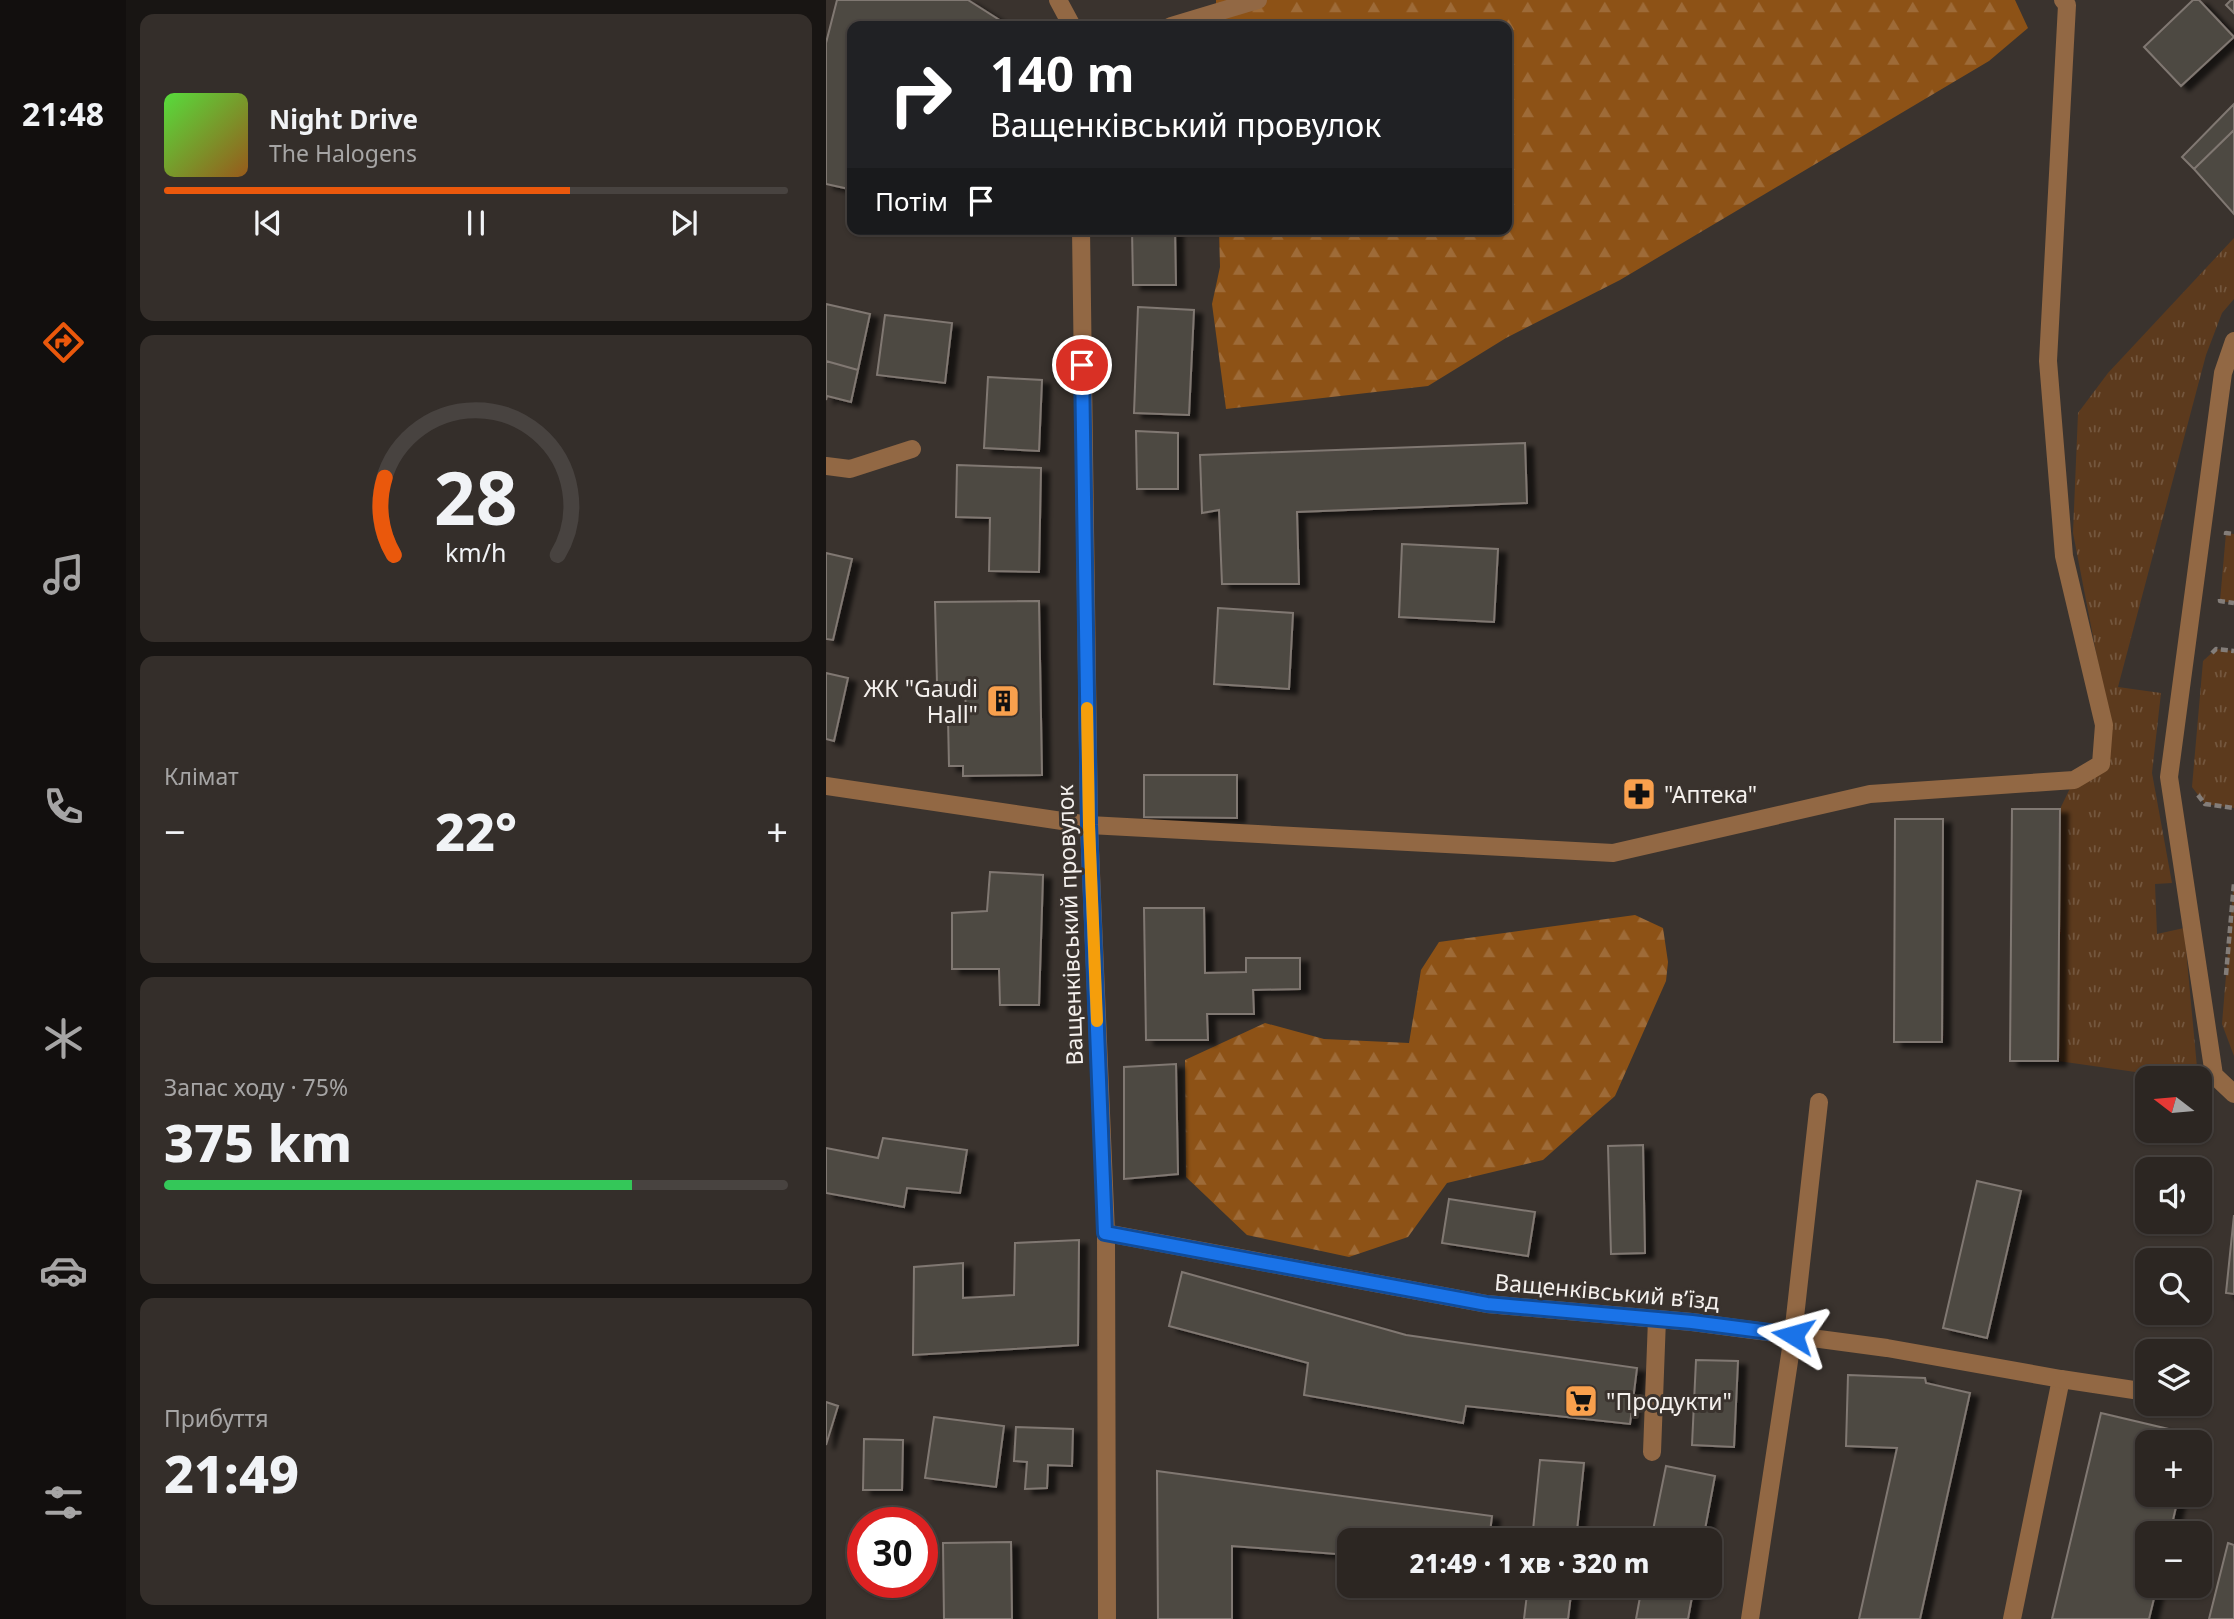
<!DOCTYPE html>
<html lang="uk">
<head>
<meta charset="utf-8">
<style>
	:root { --surface:#2c2622; --page:#342e2a; --text:#f1f3f6; --muted:#a6a5a5; --line:#484340; --accent:#ea580c }
	body { margin:0; font-family:"Noto Sans",sans-serif; background:var(--page); color:var(--text); height:100vh; display:flex; flex-direction:column; font-size:26px; white-space:nowrap }
	* { box-sizing:border-box; margin:0 }
	p { font-size:23px; color:var(--muted) }
	.icon { flex:none; width:38px; height:38px; fill:none; stroke:currentColor; stroke-width:2; stroke-linecap:round; stroke-linejoin:round }
	.map { position:relative; flex:1; overflow:hidden }
	.sheet { display:flex; flex-direction:column; gap:14px; padding:14px; background:#181513; width:700px }
	.sheet>* { flex:none }
	.guide { position:absolute; left:21px; top:21px; width:665px; height:214px; border-radius:14px; box-shadow:0 2px 5px #0004,0 0 0 2px var(--line); background:#202124; color:#fff; overflow:hidden }
	.needle { width:46px; rotate:286deg }
	.buttons { position:absolute; left:1309px; top:1066px; display:grid; gap:14px }
	.buttons a { display:grid; place-items:center; width:77px; height:77px; border-radius:14px; background:var(--surface); box-shadow:0 2px 5px #0004,0 0 0 2px var(--line); font-size:35px }
	.speed { position:absolute; left:21px; top:1507px; display:flex; gap:14px; font-size:35px; font-weight:700; text-align:center }
	.speed>* { display:grid; place-content:center; width:91px; height:91px; border-radius:50%; background:var(--surface); box-shadow:0 2px 5px #0004,0 0 0 2px var(--line); line-height:1 }
	.speed .limit { border:10px solid #d22; background:#fff; color:#111 }
	.pin { position:absolute; display:grid; place-items:center; width:60px; height:60px; color:#fff; margin:-30px; border:4px solid #fff; border-radius:50%; box-shadow:0 2px 7px #0007 }
	.me { position:absolute; width:77px; margin:-38px; rotate:278deg; stroke-linejoin:round; filter:drop-shadow(0 0 5px #0008) }
	.turn { display:flex; align-items:center; gap:24px; height:147px; padding:0 28px; font-size:32px }
	.turn .icon { width:91px; height:91px; stroke-width:2.5 }
	.turn b { display:block; font-size:49px; line-height:60px }
	.then { display:flex; align-items:center; height:66px; padding:0 28px; background:#0003; gap:14px; font-size:26px }
	.big { font-size:52px; font-weight:800; line-height:1.1 }
	.sheet .card { flex:1; display:flex; flex-direction:column; justify-content:center; gap:10px; min-width:0; padding:0 24px; border-radius:14px; background:var(--page) }
	.sheet .dial { align-items:center; gap:0 }
	.dial svg { height:182px; overflow:visible; fill:none; stroke:var(--line); stroke-width:7; stroke-linecap:round; text-anchor:middle }
	.dial text { fill:var(--text); stroke:none }
	.song { display:flex; align-items:center; gap:21px }
	.cover { width:84px; height:84px; border-radius:10px; background:linear-gradient(135deg,hsl(110 70% 55%),hsl(30 70% 35%)) }
	.played { height:7px; border-radius:4px; background:linear-gradient(90deg,var(--accent) 65%,var(--line) 65%) }
	.keys { display:flex; justify-content:space-around; direction:ltr }
	.heat { display:flex; justify-content:space-between; align-items:center; font-size:38px; direction:ltr }
	.charge { height:10px; border-radius:5px; background:linear-gradient(90deg,#34c759 75%,var(--line) 0) }
	.trip { position:absolute; left:511px; top:1528px; width:385px; height:70px; border-radius:14px; background:var(--surface); box-shadow:0 2px 5px #0004,0 0 0 2px var(--line); font-weight:800; line-height:70px; text-align:center }
	main { display:flex; flex:1; min-height:0 }
	.tab-bar { display:flex; flex-direction:column; width:126px; justify-content:space-around; align-items:center; background:#120f0e; color:var(--muted) }
	.tab-bar .icon { width:49px; height:49px }
	.tab-bar .on { color:var(--accent) }
	.tab-bar b { font-size:32px; color:var(--text) }
	.map>svg:first-child { display:block }
	.grass { fill:url(#grass-tufts) }
	.forest { fill:url(#forest-firs) }
	.building { fill:#4e4842; stroke:#807872; stroke-width:2; filter:url(#shadow) }
	.lines { fill:none; stroke-linecap:round; stroke-linejoin:round }
	.path { stroke:#837d79; stroke-width:4.5; stroke-dasharray:7 3.5; stroke-linecap:butt }
	.service { stroke:#926844; stroke-width:18 }
	.minor { stroke:#926844; stroke-width:18 }
	.route-casing { stroke:#114b97; stroke-width:18 }
	.route { stroke:#1a73e8; stroke-width:12 }
	.slow { stroke:#f59e0b; stroke-width:12 }
	.labels { text-anchor:middle; dominant-baseline:central; stroke-width:6; stroke-linejoin:round; paint-order:stroke }
	.poi-label { font-size:23px; fill:#f4f0ed; stroke:#3a332e; text-anchor:start }
	.street-label { font-size:23px; fill:#f4f0ed; stroke:#3a332e }
</style>
</head>
<body>
<main>
<nav class="tab-bar">
<b>21:48</b>
<svg class="icon on" aria-label="directions" viewBox="0 0 24 24"><path d="M12 3l9 9-9 9-9-9zM9 14v-3h6M13 9l2 2-2 2"/></svg>
<svg class="icon" aria-label="music" viewBox="0 0 24 24"><path d="M9 18V5l10-2v13"/><circle cx="6" cy="18" r="3"/><circle cx="16" cy="16" r="3"/></svg>
<svg class="icon" aria-label="phone" viewBox="0 0 24 24"><path d="M5 4h4l2 5-3 2q2 4 5 5l2-3 5 2v4C11 20 4 13 5 4z"/></svg>
<svg class="icon" aria-label="climate" viewBox="0 0 24 24"><path d="M12 3v18M4 7l16 10M4 17L20 7"/></svg>
<svg class="icon" aria-label="car" viewBox="0 0 24 24"><path d="M5 17H2v-5l4-1 3-4h7l3 4 3 1v5h-3M9 17h6M6 11h13"/><circle cx="7" cy="17" r="2"/><circle cx="17" cy="17" r="2"/></svg>
<svg class="icon" aria-label="filters" viewBox="0 0 24 24"><path d="M4 7h16M4 17h16"/><circle cx="9" cy="7" r="2"/><circle cx="15" cy="17" r="2"/></svg>
</nav>
<section class="sheet">
<div class="card">
<div class="song"><i class="cover"></i><div><b>Night Drive</b><p>The Halogens</p></div></div>
<div class="played"></div>
<div class="keys"><svg class="icon" aria-label="previous" viewBox="0 0 24 24"><path d="M18 5L8 12l10 7zM5 5v14"/></svg><svg class="icon" aria-label="pause" viewBox="0 0 24 24"><path d="M8 5v14M16 5v14"/></svg><svg class="icon" aria-label="next" viewBox="0 0 24 24"><path d="M6 5l10 7-10 7zM19 5v14"/></svg></div>
</div>
<div class="card dial"><svg viewBox="0 0 100 80">
<path d="M14 69A42 42 0 1 1 86 69"/>
<path d="M14 69A42 42 0 0 1 10 35" stroke="#ea580c"/>
<text x="50" y="56" font-size="32" font-weight="700">28</text>
<text x="50" y="72" font-size="11">km/h</text>
</svg></div>
<div class="card"><p>Клімат</p>
<div class="heat"><a>−</a><b class="big">22°</b><a>+</a></div>
</div>
<div class="card"><p>Запас ходу · 75%</p><b class="big">375 km</b><div class="charge"></div></div>
<div class="card"><p>Прибуття</p><b class="big">21:49</b></div>
</section>
<div class="map">
<svg width="1408" height="1619" viewBox="0 0 1408 1619">
	<defs>
		<pattern id="grass-tufts" width="24" height="20" patternUnits="userSpaceOnUse" patternTransform="scale(1.75)"><rect width="24" height="20" fill="#5c3a1d"/><path d="M3 7l-1-3M5 7V3M7 7l1-3M15 17l-1-3M17 17v-4M19 17l1-3" fill="none" stroke="#74573e"/></pattern>
		<pattern id="forest-firs" width="22" height="20" patternUnits="userSpaceOnUse" patternTransform="scale(1.75)"><rect width="22" height="20" fill="#8d5216"/><path d="M5 1l3.5 6h-7zM16 11l3.5 6h-7z" fill="#9e6b38"/></pattern>
		<filter id="shadow"><feDropShadow dx="8" dy="4.5" stdDeviation="2" flood-color="#0009"/></filter>
	</defs>
	<rect width="100%" height="100%" fill="#3a332e"/>
	<!-- grass -->
	<path class="grass" d="M1408,238V299L1396,313L1380,355L1292,687L1335,693L1326,773L1346,883L1329,884L1331,934L1358,928L1372,1078H1352L1232,1061L1234,809L1248,780L1275,764L1283,719L1247,533L1252,413L1282,373Z
		M1400,533L1408,534V603L1394,601Z
		M1390,649L1408,651V808L1379,804L1366,787L1377,661Z
		M1407,890H1408V1056L1396,1024Z"/>
	<!-- forest -->
	<path class="forest" d="M390,0H1189L1202,28L1163,61L794,280L680,338L602,386L400,409L386,304L394,267L393,229H681V26H390Z
		M809,915L837,928L842,962L840,981L789,1096L717,1160L621,1183L582,1237L523,1257L421,1235L360,1177L359,1060L439,1023L498,1039L583,1043L595,970L613,942Z"/>
	<!-- building -->
	<path class="building" d="M11,0H142L183,26H26V178L23,189L0,184V43Z
		M1367,0H1373L1408,37L1355,86L1318,47Z
		M1405,0H1408V13L1400,5Z
		M1408,104V130L1368,169L1356,157Z
		M1408,130V214L1368,169Z
		M306,229H349L350,285H307Z
		M0,304L44,314L32,370L0,361Z
		M312,307L368,310L363,415L308,413Z
		M59,315L126,323L119,383L51,375Z
		M0,361L32,370L25,402L1,396L0,400Z
		M162,377L216,380L213,451L158,448Z
		M310,431L352,433V489H311Z
		M699,443L701,503L471,512L473,584H396L393,510L376,513L374,455Z
		M131,465L215,468L213,572L163,571L164,518L130,517Z
		M576,544L672,549L668,622L573,617Z
		M0,553L26,559L7,640L0,639Z
		M213,601L216,775L137,776V766H123L122,718H140L139,684H111L109,602Z
		M392,608L467,613L463,689L388,684Z
		M0,673L22,678L8,741L0,739Z
		M318,775H411V818L318,817Z
		M1186,809H1234L1232,1061H1184Z
		M1069,819H1117L1116,1042H1068Z
		M164,872L217,875L213,1005H174L173,969H126V913L161,911Z
		M318,908H378L379,973L420,972V958H474V989L427,990L428,1014H381L382,1040H320Z
		M350,1064L352,1174L298,1179V1067Z
		M57,1138L141,1150L134,1193L81,1188L78,1207L0,1193V1148L52,1158Z
		M817,1145L819,1253L785,1254L782,1146Z
		M1151,1181L1195,1191L1161,1338L1117,1328Z
		M623,1199L709,1212L702,1256L616,1243Z
		M1408,1215V1294L1400,1293Z
		M253,1240L252,1345L87,1355L88,1267L137,1263V1298L188,1295L189,1243Z
		M356,1272L580,1335L811,1368L804,1424L640,1406L637,1423L478,1395L482,1363L343,1326Z
		M870,1360L912,1361L908,1447L866,1445Z
		M1022,1375L1099,1378L1100,1383L1144,1393L1094,1619H1033L1071,1448L1020,1446Z
		M0,1402L12,1406L0,1445Z
		M1275,1413L1368,1435L1366,1442H1321V1494H1353L1344,1533H1321V1586H1331L1323,1619H1226Z
		M108,1417L178,1426L170,1487L99,1478Z
		M190,1427L247,1429L246,1466L222,1465L221,1488L199,1489L201,1462L188,1461Z
		M38,1439L77,1440L76,1490H37Z
		M714,1460L758,1463L750,1540H706Z
		M840,1466L889,1476L877,1540H825Z
		M331,1471L666,1516L663,1540H523V1555L406,1546V1619H332Z
		M185,1542L186,1619H118L117,1543Z
		M1402,1543L1408,1545V1619H1383Z
		M702,1586H746L742,1619H698Z
		M816,1586H868L862,1619H810Z"/>
	<g class="lines">
		<!-- path -->
		<path class="path" d="M1400,535V533L1408,534
			M1394,599V601L1408,603
			M1386,653L1390,649L1408,651
			M1372,795L1379,804L1408,808
			M1400,975L1408,883"/>
		<!-- service -->
		<path class="service" d="M345,26L432,0
			M1408,341L1397,373L1343,777L1388,1075L1408,1094
			M0,466L24,469L86,449
			M263,825L787,853L1044,794L1248,780L1275,764L1278,725L1238,556L1222,361L1241,5L1237,0
			M826,1452L831,1319
			M924,1619L967,1335L993,1102
			M1186,1619L1235,1379"/>
		<!-- minor -->
		<path class="minor" d="M232,0L246,26
			M255,229L263,825L280,1233L281,1619
			M0,786L263,825
			M280,1233L661,1304L866,1322L1061,1348L1235,1379L1321,1392"/>
	</g>
	<g class="lines">
		<defs>
			<path id="route" d="M256,365L263,825L279,1233L661,1304L866,1322L967,1335"/>
		</defs>
		<!-- route casing -->
		<use href="#route" class="route-casing"/>
		<!-- route -->
		<use href="#route" class="route"/>
		<!-- slow -->
		<path class="slow" d="M261,708L263,825L271,1021"/>
	</g>
	<!-- icons -->
	<defs>
		<symbol id="building-square" viewBox="-11 -11 22 22"><rect x="-9" y="-9" width="18" height="18" rx="4" fill="#f9a04d" stroke="#3a332e"/><path d="M-4-6H4V6H1V3H-1V6H-4ZM-2.5-4.3h1.7v1.8h-1.7ZM.8-4.3h1.7v1.8H.8ZM-2.5-1h1.7V.8h-1.7ZM.8-1h1.7V.8H.8Z" fill="#111"/></symbol>
		<symbol id="pharmacy-square" viewBox="-11 -11 22 22"><rect x="-9" y="-9" width="18" height="18" rx="4" fill="#f9a04d" stroke="#3a332e"/><path d="M-2-6h4v4h4v4h-4v4h-4v-4h-4v-4h4Z" fill="#111"/></symbol>
		<symbol id="supermarket-square" viewBox="-11 -11 22 22"><rect x="-9" y="-9" width="18" height="18" rx="4" fill="#f9a04d" stroke="#3a332e"/><path d="M-6-5.5h2.5l.6 2H6L4.5 2H-2.5L-4.4-4H-6ZM-1.5 3.2a1.3 1.3 0 1 0 .1 0ZM3 3.2a1.3 1.3 0 1 0 .1 0Z" fill="#111"/></symbol>
	</defs>
	<g fill-rule="evenodd">
		<use href="#building-square" x="158" y="682" width="38" height="38"/>
		<use href="#pharmacy-square" x="794" y="775" width="38" height="38"/>
		<use href="#supermarket-square" x="736" y="1382" width="38" height="38"/>
	</g>
	<g class="labels">
		<!-- poi labels -->
		<g class="poi-label">
			<text x="152" y="688" text-anchor="end">ЖК "Gaudi<tspan x="152" dy="26">Hall"</tspan></text>
			<text x="838" y="794">"Аптека"</text>
			<text x="780" y="1401">"Продукти"</text>
		</g>
		<!-- street labels -->
		<g class="street-label">
			<text transform="translate(243 925) rotate(-92)">Ващенківський провулок</text>
			<text transform="translate(781 1291) rotate(5)">Ващенківський в’їзд</text>
		</g>
	</g>
</svg>
<div class="buttons">
<a><svg class="needle" viewBox="-14 -14 28 28"><path d="M0-13l5 13h-10z" fill="#e53935"/><path d="M0 13l5-13h-10z" fill="#a6a5a5"/></svg></a>
<a><svg class="icon" aria-label="sound" viewBox="0 0 24 24"><path d="M4 9h4l5-4v14l-5-4H4zM17 9q2 3 0 6"/></svg></a>
<a><svg class="icon" aria-label="search" viewBox="0 0 24 24"><circle cx="10" cy="10" r="6"/><path d="M15 15l6 6"/></svg></a>
<a><svg class="icon" aria-label="layers" viewBox="0 0 24 24"><path d="M12 4l9 5-9 5-9-5zM3 14l9 5 9-5"/></svg></a>
<a>+</a>
<a>−</a>
</div>
<div class="speed"><div class="limit">30</div></div>
<div class="pin" style="left:256px;top:365px;background:#d93025"><svg class="icon" aria-label="arrive" viewBox="0 0 24 24"><path d="M6 21V4h12l-3 4 3 4H6"/></svg></div>
<svg class="me" style="left:967px;top:1335px" viewBox="-20 -20 40 40"><path d="M0-17L14 15 0 8-14 15z" fill="#1a73e8" stroke="#fff" stroke-width="4"/></svg>
<div class="trip">21:49 · 1 хв · 320 m</div>
<div class="guide">
<div class="turn"><svg class="icon" aria-label="right" viewBox="0 0 24 24"><path d="M7 20v-9h11M14 6l5 5-5 5"/></svg><div><b>140 m</b>Ващенківський провулок</div></div>
<div class="then">Потім<svg class="icon" aria-label="arrive" viewBox="0 0 24 24"><path d="M6 21V4h12l-3 4 3 4H6"/></svg></div>
</div>
</div>
</main>
</body>
</html>
